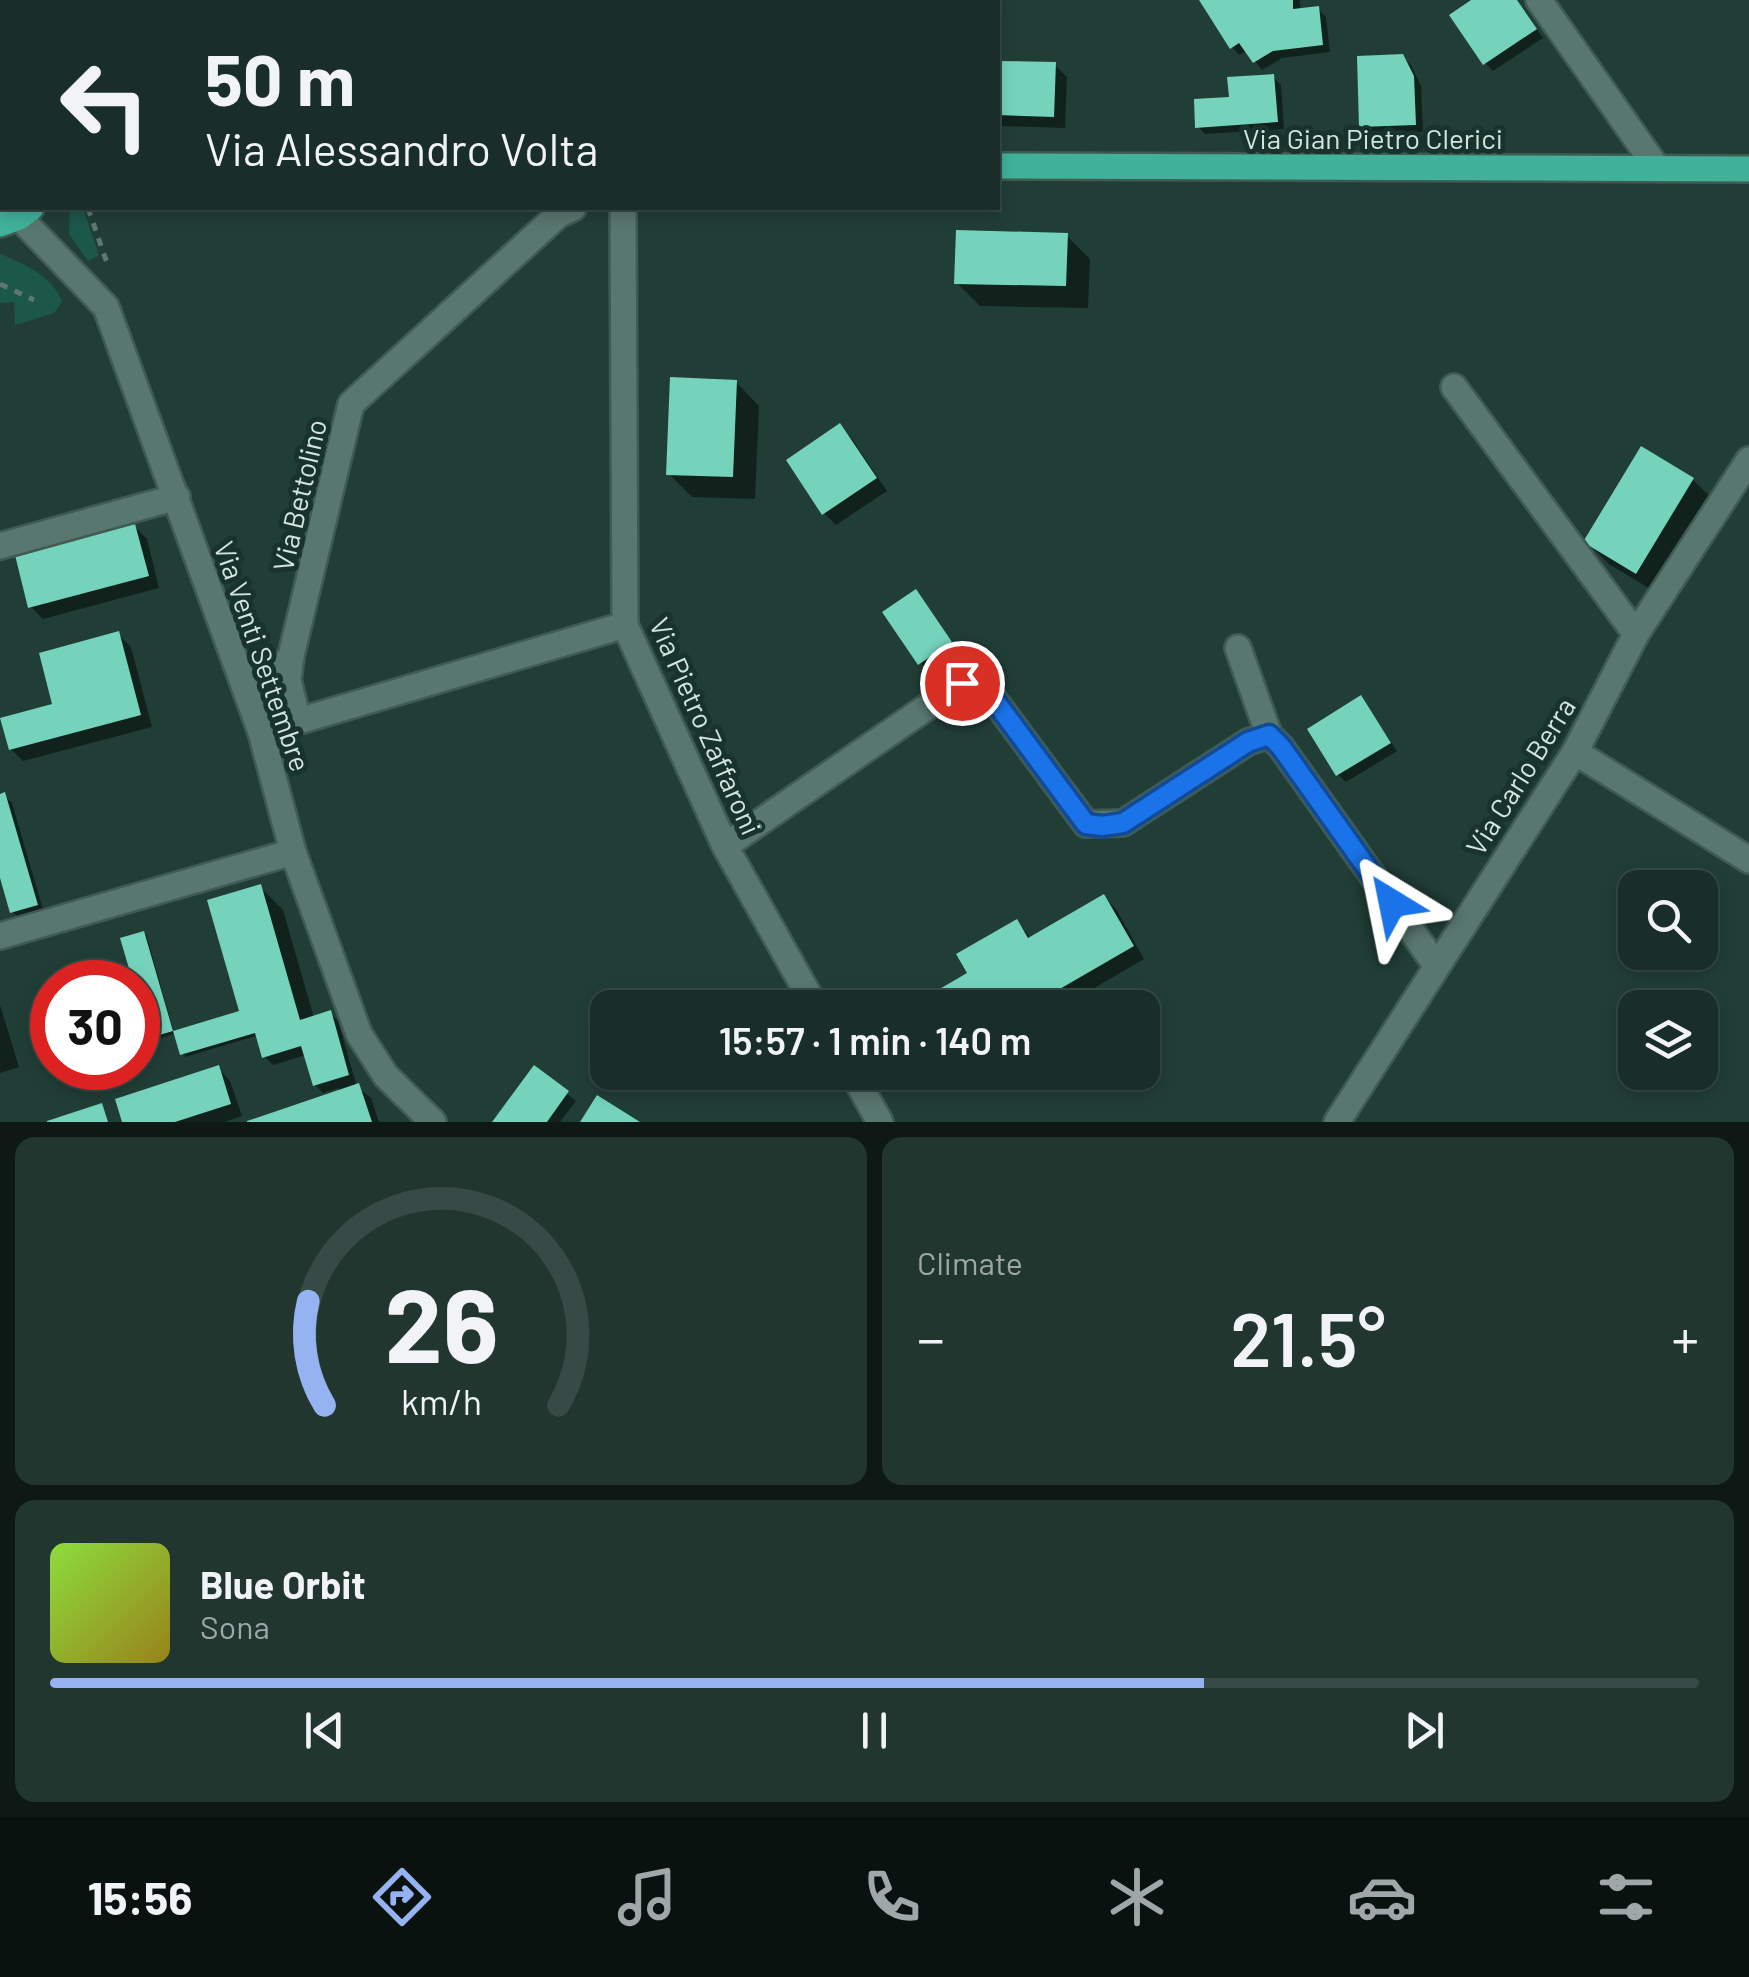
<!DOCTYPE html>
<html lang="en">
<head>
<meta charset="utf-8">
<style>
	:root { --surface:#192e28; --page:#223630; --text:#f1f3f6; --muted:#9fa8a8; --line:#374a45; --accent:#95b2f1 }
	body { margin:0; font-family:Barlow,sans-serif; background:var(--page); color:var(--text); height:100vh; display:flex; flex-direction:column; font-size:38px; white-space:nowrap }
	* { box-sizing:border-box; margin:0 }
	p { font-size:32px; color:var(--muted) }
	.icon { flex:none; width:55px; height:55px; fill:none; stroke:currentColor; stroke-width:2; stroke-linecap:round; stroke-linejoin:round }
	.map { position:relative; height:1122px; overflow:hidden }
	.drawer { display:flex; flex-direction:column; gap:15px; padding:15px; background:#0e1916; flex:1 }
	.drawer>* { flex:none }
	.hud { position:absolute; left:0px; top:0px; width:1000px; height:210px; box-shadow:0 5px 15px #0003,0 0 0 2px var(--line); background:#192e28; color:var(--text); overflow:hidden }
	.buttons { position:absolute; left:1618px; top:870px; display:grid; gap:20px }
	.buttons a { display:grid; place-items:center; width:100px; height:100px; border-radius:20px; background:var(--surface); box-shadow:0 5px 15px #0003,0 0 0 2px var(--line); font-size:50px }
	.speed { position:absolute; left:30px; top:960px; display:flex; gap:20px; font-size:50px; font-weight:700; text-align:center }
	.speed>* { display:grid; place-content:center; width:130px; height:130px; border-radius:50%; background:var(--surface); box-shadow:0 5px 15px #0003,0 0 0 2px var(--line); line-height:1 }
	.speed .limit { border:15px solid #d22; background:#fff; color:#111 }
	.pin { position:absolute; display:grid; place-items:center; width:85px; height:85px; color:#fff; margin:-42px; border:5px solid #fff; border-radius:50%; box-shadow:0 2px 10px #0007 }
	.me { position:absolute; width:110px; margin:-55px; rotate:325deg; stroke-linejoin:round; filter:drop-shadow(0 0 8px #0008) }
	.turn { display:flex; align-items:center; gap:35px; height:210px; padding:0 40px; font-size:45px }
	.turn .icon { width:130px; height:130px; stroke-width:2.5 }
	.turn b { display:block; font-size:70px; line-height:85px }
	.big { font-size:75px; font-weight:600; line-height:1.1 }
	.drawer .card { flex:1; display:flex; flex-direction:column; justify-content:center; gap:15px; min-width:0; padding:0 35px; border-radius:20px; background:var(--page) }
	.drawer .dial { align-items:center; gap:0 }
	.dial svg { height:260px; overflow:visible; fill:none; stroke:var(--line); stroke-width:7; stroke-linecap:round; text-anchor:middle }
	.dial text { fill:var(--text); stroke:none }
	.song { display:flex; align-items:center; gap:30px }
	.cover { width:120px; height:120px; border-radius:15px; background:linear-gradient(135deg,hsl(90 70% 55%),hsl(50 70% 35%)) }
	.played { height:10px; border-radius:5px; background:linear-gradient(90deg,var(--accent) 70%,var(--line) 70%) }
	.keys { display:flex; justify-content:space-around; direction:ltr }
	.heat { display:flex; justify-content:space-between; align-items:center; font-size:55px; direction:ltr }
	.drawer .tiles { flex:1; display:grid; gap:15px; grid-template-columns:1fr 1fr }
	.card:last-child { grid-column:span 2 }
	.trip { position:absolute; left:590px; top:990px; width:570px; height:100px; border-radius:20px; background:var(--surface); box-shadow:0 5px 15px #0003,0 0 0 2px var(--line); font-weight:600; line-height:100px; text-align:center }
	.dock { display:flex; height:160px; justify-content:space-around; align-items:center; background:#0a1210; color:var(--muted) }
	.dock .icon { width:70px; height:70px }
	.dock .active { color:var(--accent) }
	.dock b { font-size:45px; color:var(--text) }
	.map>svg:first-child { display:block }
	.green { fill:#1c584a }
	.shadow { fill:#0007 }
	.building { fill:#75d3bb }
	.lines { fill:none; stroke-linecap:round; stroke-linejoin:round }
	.street-casing { stroke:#405a54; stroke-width:30 }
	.primary-casing { stroke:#405a54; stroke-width:30 }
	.path { stroke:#5f7770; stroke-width:5; stroke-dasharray:8 8; stroke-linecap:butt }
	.street { stroke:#58776e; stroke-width:25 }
	.primary { stroke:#41b19a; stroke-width:25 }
	.route-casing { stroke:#114b97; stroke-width:25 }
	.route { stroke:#1a73e8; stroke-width:18 }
	.labels { text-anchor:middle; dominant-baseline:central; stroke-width:10; stroke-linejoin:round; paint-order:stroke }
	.street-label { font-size:28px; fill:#d4e4df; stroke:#17332c }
</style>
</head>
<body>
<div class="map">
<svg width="1749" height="1122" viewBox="0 0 1749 1122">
	<rect width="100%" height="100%" fill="#213e36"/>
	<!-- green -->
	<path class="green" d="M70,208H83L99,255L88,261L69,234Z
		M0,254C23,263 54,277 62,302L54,313L15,325L14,302L0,303Z"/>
	<!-- shadow -->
	<path class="shadow" d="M165,0H205L207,2H157Z
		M283,0H447V2H283Z
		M480,0H592L593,2H480Z
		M758,0L757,2L669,1L670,0Z
		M886,0H958L883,2Z
		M1202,0H1300V11L1318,9L1326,17L1330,52L1282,58L1262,70L1247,51L1239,55L1232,47Z
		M1476,0H1517L1543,38L1493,71L1485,63Z
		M1402,57L1411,65L1421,86L1423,132L1370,134L1362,126Z
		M998,63L1055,65L1067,77L1065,128L998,126Z
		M1273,77L1281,85L1284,129L1205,134L1197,126L1231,100Z
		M1067,236L1090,259L1088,308L980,306L957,283Z
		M736,382L759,406L755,499L692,497L669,474Z
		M840,427L852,439L887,491L836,525L824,513Z
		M1693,480L1716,502L1660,595L1609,564L1586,541Z
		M135,527L147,539L159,588L43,619L31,607Z
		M923,601L958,651L928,672L886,613Z
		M118,634L131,647L152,727L23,761L11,749Z
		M1361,698L1397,751L1346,782L1338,775Z
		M4,795L12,803L44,913L20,919L12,911L0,869V796Z
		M260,887L283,910L314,1018L330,1013L338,1021L357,1087L371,1098L379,1122H255L340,1092L339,1088L323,1093L315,1085L306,1055L273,1065L265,1057L259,1035L185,1057L176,1033L155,1040L151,1036L123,939L144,933L147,937L174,1033L242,1013Z
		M1104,897L1116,909L1144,959L1060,1008H912L970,974L1017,922L1032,939Z
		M0,1005L19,1067L0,1073Z
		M218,1068L230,1081L242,1116L224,1122H125Z
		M535,1069L576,1101L560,1122H495Z
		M930,1072H947L936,1079Z"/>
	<!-- building -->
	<path class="building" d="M1199,0H1293V9L1319,6L1323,45L1273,51L1253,63L1239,43L1230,49Z
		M1471,0H1517L1537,29L1483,65L1449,15Z
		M1403,54L1414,76L1416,125L1359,127L1357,56Z
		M998,61L1056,62L1054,117L998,115Z
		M1274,74L1278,122L1195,128L1194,99L1229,97L1227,77Z
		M956,230L1068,233L1066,286L954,284Z
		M670,377L737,380L733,477L666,475Z
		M840,423L877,478L822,515L786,460Z
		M1641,446L1694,478L1636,574L1583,542Z
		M135,524L149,576L28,608L15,555Z
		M916,589L952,642L918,665L882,612Z
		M119,631L141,715L9,750L0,718L52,704L39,653Z
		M1361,695L1391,743L1336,776L1307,729Z
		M5,792L38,905L10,913L0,878V794Z
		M261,884L300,1020L331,1010L349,1075L313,1086L301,1046L262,1058L255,1033L180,1055L173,1031L239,1011L207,900Z
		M1104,894L1134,946L1027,1008H907L967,973L956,954L1017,919L1028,938Z
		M144,931L173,1031L149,1038L138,998V982H133L120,938Z
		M219,1065L231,1104L175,1122H122L115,1099Z
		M534,1065L569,1091L547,1122H492Z
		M359,1083L372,1122H247V1121Z
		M597,1095L640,1122H580Z
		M102,1103L108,1122H47V1121Z"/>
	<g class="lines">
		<defs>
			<path id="street" d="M1539,0L1657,168
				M113,2L114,0
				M623,2V0
				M840,2L843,0
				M623,208L625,625L725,846L816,1008
				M19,217L106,307L261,732L293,852L359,1034L386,1076L433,1122
				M1454,387L1636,634
				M0,546L177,497
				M1238,648L1269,735
				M291,656L288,680L298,721
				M243,683L275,677L291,656L351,404L558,215L573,208
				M261,732L625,625
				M1575,752L1749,860
				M725,846L962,683L977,686L989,693L1086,824L1123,823L1248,742L1269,735L1281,747L1436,965
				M0,936L293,852
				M852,1072L880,1122
				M1337,1122L1575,752L1636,634L1749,460"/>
			<path id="primary" d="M0,116H2
				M998,166L1749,169
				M0,224L19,217L31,208"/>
		</defs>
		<!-- street casing -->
		<use href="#street" class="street-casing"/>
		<!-- primary casing -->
		<use href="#primary" class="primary-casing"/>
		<!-- path -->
		<path class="path" d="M0,9H2
			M88,208L107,263L102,265
			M0,284L34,300"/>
		<!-- street -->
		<use href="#street" class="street"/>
		<!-- primary -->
		<use href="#primary" class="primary"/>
	</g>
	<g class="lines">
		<defs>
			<path id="route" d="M962,683L978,686L989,693L1086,824L1102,826L1123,823L1248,742L1269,735L1281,747L1392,903"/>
		</defs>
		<!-- route casing -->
		<use href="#route" class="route-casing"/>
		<!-- route -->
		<use href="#route" class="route"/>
	</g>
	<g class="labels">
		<!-- street labels -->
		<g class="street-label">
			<text x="1373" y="138">Via Gian Pietro Clerici</text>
			<text transform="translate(299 495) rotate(-77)">Via Bettolino</text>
			<text transform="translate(263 656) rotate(71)">Via Venti Settembre</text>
			<text transform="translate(706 726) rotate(66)">Via Pietro Zaffaroni</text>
			<text transform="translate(1520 776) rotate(-58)">Via Carlo Berra</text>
		</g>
	</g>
</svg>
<div class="buttons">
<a><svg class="icon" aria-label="search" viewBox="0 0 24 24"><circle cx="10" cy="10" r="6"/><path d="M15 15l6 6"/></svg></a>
<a><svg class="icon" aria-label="layers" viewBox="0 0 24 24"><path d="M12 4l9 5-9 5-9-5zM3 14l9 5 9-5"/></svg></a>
</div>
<div class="speed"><div class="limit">30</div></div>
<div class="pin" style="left:962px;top:683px;background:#d93025"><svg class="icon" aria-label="arrive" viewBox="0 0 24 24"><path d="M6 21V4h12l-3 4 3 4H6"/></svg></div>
<svg class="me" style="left:1392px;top:903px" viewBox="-20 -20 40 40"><path d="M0-17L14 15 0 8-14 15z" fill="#1a73e8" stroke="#fff" stroke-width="4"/></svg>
<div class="trip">15:57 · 1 min · 140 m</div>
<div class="hud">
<div class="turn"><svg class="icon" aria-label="left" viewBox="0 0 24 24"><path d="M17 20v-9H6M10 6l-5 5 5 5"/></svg><div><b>50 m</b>Via Alessandro Volta</div></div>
</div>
</div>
<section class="drawer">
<div class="tiles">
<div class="card dial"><svg viewBox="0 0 100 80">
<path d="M14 69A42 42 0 1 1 86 69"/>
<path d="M14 69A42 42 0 0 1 9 37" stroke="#95b2f1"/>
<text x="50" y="56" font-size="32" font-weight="700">26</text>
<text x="50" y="72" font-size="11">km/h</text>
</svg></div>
<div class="card"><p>Climate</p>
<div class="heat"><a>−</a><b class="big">21.5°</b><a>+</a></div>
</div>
<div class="card">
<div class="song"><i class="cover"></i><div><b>Blue Orbit</b><p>Sona</p></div></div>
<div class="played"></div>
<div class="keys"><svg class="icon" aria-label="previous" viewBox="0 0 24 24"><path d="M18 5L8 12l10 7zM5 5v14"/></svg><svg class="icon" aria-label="pause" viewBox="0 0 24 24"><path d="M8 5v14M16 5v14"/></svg><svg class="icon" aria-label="next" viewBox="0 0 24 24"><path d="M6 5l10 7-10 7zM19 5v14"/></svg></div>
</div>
</div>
</section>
<nav class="dock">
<b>15:56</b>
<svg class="icon active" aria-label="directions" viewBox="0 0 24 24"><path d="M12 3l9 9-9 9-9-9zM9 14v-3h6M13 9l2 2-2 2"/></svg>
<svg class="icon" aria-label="music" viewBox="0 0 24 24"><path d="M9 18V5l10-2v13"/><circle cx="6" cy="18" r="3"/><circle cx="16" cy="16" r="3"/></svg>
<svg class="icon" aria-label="phone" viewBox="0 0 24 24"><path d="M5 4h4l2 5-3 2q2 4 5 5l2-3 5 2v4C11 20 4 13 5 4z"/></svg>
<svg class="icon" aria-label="climate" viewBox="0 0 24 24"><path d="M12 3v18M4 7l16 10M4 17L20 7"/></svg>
<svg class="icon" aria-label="car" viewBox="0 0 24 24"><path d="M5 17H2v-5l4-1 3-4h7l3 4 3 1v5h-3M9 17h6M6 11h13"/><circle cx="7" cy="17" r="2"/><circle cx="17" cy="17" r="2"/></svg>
<svg class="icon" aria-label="filters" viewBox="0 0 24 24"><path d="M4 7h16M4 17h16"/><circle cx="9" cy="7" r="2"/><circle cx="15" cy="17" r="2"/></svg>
</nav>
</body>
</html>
